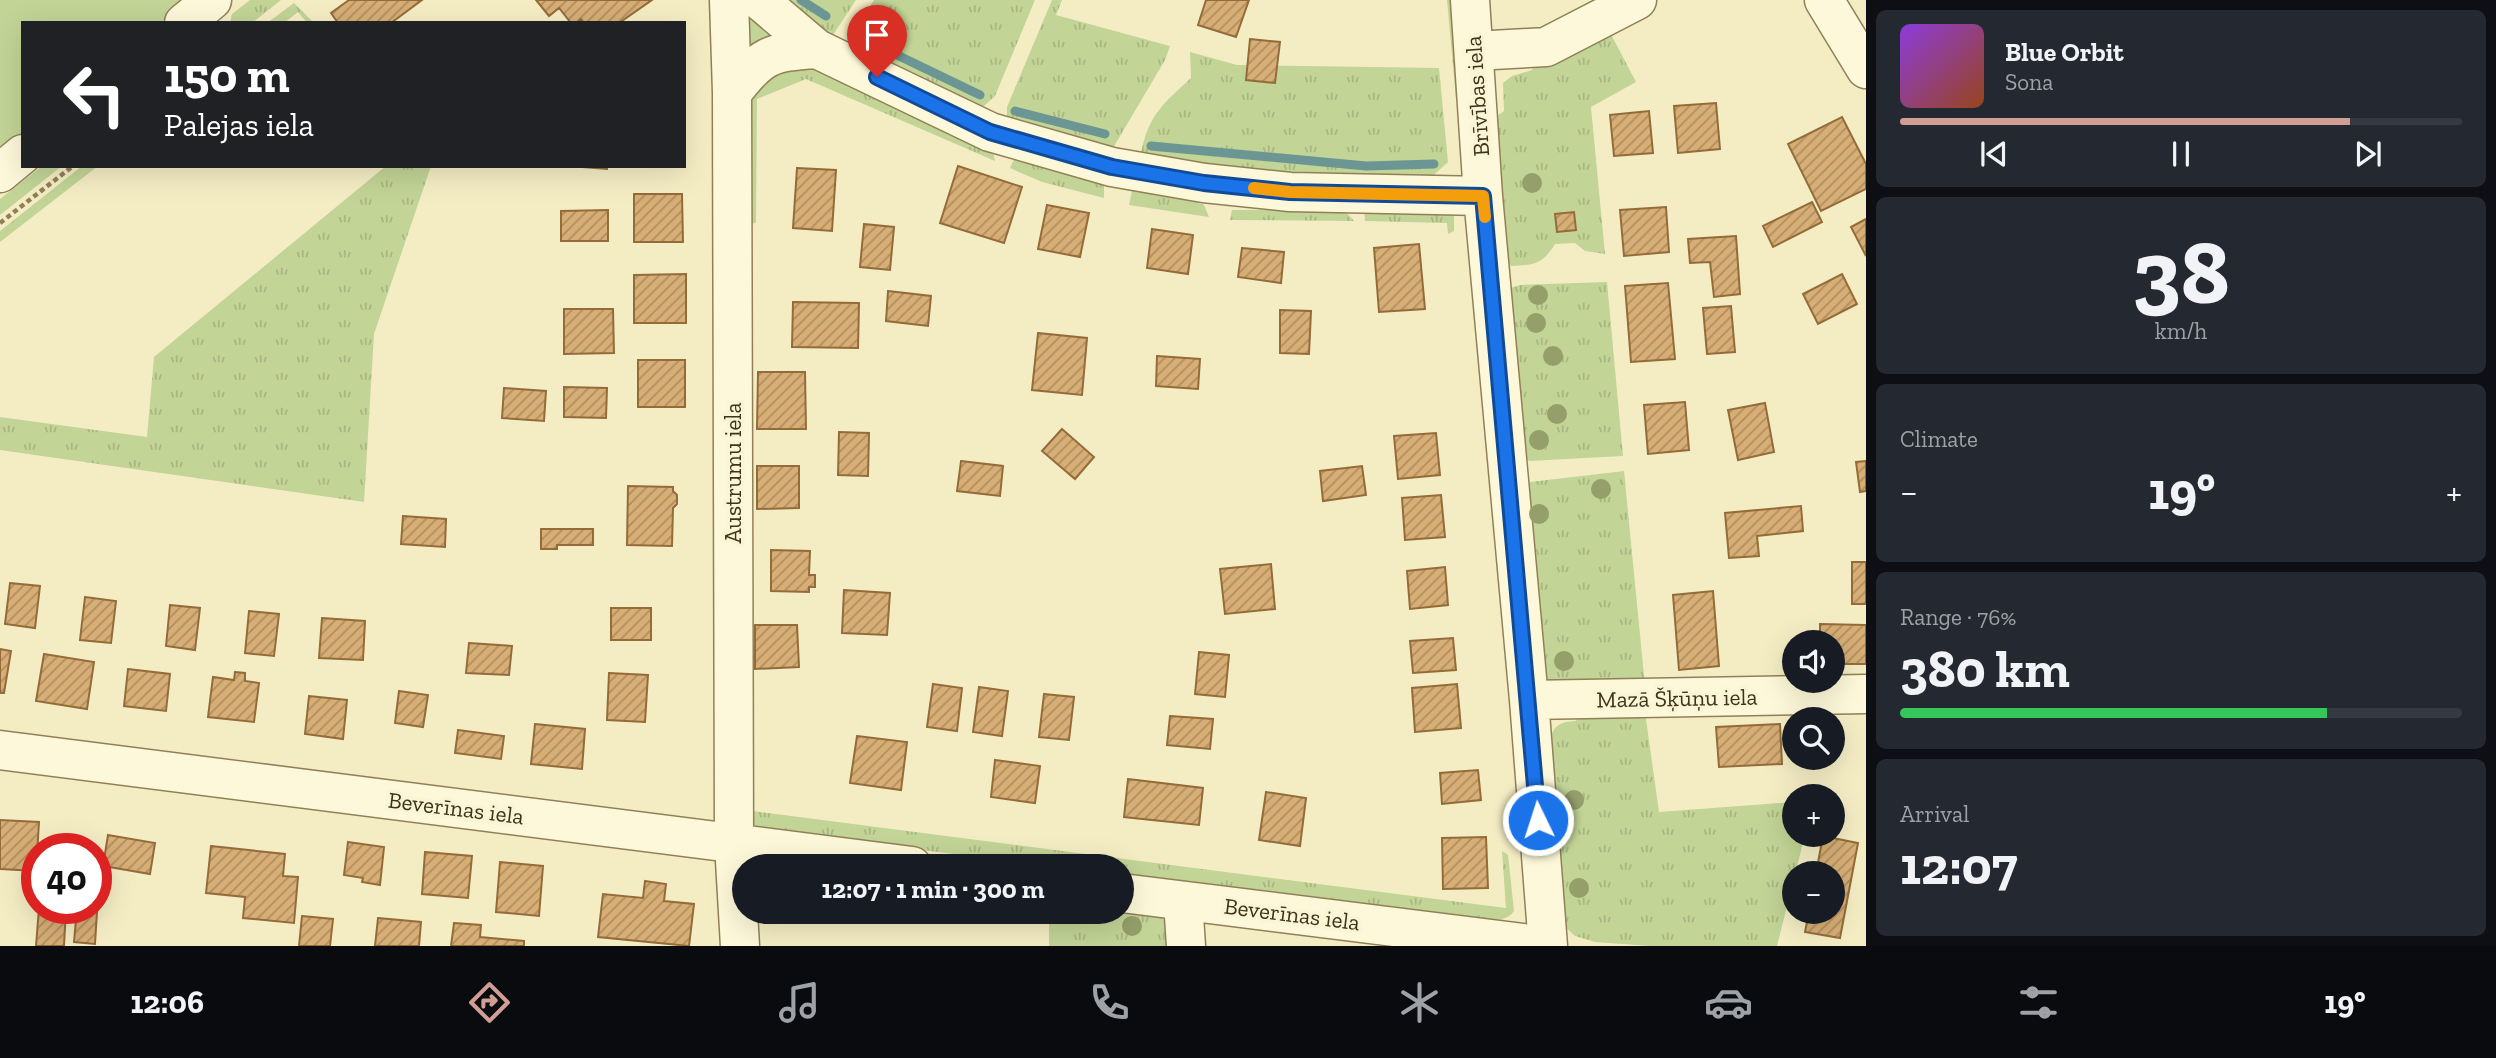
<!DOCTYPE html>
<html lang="en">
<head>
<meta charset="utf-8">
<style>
	:root { --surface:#171b24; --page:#242831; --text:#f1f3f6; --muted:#9ea1a6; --line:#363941; --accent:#d19e95 }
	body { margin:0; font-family:"Zilla Slab",serif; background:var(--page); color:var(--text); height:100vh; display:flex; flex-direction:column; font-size:26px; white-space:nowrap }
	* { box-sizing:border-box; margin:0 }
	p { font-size:23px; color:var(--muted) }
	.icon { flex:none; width:38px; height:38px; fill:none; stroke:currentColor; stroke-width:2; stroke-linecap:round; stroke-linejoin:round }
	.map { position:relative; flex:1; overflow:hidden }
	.drawer { display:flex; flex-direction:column; gap:10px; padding:10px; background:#0d0f14; width:630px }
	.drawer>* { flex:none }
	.guide { position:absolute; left:21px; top:21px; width:665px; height:147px; border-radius:0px; box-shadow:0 7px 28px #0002; background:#202124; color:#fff; overflow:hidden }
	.tools { position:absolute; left:1782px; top:630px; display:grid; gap:14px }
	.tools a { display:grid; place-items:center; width:63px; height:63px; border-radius:50%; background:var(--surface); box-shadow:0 7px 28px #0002; font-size:35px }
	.speed { position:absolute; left:21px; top:833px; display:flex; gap:14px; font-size:35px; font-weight:700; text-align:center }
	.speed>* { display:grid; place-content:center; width:91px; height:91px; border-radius:50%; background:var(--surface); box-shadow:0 7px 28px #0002; line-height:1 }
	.speed .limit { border:10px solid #d22; background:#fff; color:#111 }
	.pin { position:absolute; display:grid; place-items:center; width:60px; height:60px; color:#fff; margin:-72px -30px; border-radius:50% 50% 50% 0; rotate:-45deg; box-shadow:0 0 7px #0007 }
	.pin .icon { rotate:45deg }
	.me { position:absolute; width:77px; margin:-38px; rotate:356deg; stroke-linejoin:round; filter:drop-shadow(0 0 5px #0008) }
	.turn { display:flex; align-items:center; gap:24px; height:147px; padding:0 28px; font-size:32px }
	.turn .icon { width:91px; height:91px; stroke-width:2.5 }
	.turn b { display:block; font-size:49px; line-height:60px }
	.big { font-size:52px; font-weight:700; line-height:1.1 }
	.drawer .tile { flex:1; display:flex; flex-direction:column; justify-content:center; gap:10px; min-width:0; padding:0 24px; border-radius:10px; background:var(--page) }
	.drawer .dial { align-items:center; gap:0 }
	.dial b { font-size:91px; line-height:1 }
	.song { display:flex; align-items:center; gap:21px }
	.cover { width:84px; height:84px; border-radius:10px; background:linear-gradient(135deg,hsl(270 70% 55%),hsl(20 70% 35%)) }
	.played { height:7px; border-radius:4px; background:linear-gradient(90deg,var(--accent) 80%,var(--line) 80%) }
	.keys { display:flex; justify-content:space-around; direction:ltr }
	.heat { display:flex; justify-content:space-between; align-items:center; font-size:38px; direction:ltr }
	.charge { height:10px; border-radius:5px; background:linear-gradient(90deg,#34c759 76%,var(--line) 0) }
	.trip { position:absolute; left:732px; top:854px; width:402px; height:70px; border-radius:35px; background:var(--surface); box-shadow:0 7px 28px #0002; font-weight:700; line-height:70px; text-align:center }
	.dock { display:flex; height:112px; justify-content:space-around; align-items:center; background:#090b0e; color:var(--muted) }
	.dock .icon { width:49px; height:49px }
	.dock .on { color:var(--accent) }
	.dock b { font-size:32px; color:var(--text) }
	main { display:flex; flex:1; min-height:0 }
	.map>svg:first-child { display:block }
	.grass { fill:url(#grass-tufts) }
	.park { fill:#c2d496 }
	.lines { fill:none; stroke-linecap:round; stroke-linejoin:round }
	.stream { stroke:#6b9693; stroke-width:9 }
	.building { fill:url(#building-hatch); stroke:#946c3a; stroke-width:2 }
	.minor-casing { stroke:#918057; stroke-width:41 }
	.path { stroke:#918057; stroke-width:4.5; stroke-dasharray:5 3.5; stroke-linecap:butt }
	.minor { stroke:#fdf8d9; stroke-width:38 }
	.tree { fill:#949f6a }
	.route-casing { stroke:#114b97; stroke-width:18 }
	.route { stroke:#1a73e8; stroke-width:12 }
	.slow { stroke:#f59e0b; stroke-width:12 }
	.labels { text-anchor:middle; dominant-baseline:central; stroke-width:7; stroke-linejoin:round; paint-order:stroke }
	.street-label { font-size:23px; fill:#40331d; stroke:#faf5d5 }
</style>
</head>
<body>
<main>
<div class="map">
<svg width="1866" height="946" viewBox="0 0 1866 946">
	<defs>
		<pattern id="grass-tufts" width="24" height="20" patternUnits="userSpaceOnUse" patternTransform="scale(1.75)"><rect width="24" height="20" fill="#c2d496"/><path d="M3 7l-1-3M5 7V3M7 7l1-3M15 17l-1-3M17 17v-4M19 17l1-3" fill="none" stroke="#a8b681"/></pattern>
		<pattern id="building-hatch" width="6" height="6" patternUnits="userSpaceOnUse" patternTransform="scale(1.75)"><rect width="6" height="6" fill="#d7ae75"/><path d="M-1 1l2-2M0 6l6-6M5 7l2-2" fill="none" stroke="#b08e5f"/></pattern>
	</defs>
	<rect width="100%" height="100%" fill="#f4edc4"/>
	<!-- grass -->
	<path class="grass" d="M250,0H281L252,23H230L232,14Z
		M774,0H856L831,38Z
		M874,0H1035L995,96L984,106L971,107L848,48V41Z
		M1052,0H1062L1056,15L1170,46L1165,60L1113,148L1007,118V107Z
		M1447,0H1456L1465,92L1456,99Z
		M294,3L314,23H307L298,12L284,23H267Z
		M747,19L773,27L774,37L751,51L744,33Z
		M1604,21L1636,82L1591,107L1605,254L1585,251L1575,243L1555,244C1542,265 1534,265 1511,266L1507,260L1497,116L1504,111L1503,83L1512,76L1532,70L1542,53Z
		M1190,52L1237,65L1439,68L1448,162L1427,181L1258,179L1141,153C1149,114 1163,104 1191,78Z
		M813,64L992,148L995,161L806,79L757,99L756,223L743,224L752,85L783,67Z
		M1015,157L1104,180V198L1042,182L1010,168Z
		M42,166H62L0,215V199Z
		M82,166H98L0,242V231Z
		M386,166H431L374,334L364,502L0,450V417L147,437L154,357Z
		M1159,190L1204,205L1209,217L1129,205L1132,191Z
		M1364,208L1446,209L1454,215V231L1448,234L1447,223L1365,221Z
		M1343,209L1354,221L1230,220L1232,210Z
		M1607,282L1623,456L1530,461L1523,458L1510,288L1520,285Z
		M1624,471L1645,686L1554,687L1543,679L1523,489L1530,482Z
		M1645,712L1659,812L1794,802V835H1805L1777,946H1650L1595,942L1575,936L1563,925L1547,749C1553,730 1553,722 1576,721L1578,718Z
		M752,811L1506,908L1502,851L1508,855L1514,911C1506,923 1489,920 1476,919L1122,875V866H1051L745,828Z
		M1158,910L1171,922L1174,946H1049V912Z"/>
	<!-- park -->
	<path class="park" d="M0,0H188L160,23H23V134L0,153Z"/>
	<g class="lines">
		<!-- stream -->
		<path class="stream" d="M801,0L826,16
			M866,40L980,95
			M1015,111L1105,134
			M1151,146L1366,166L1434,164"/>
	</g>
	<!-- building -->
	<path class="building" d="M349,0H422L391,23H338L331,13Z
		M536,0H652L619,23H584L581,19L577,23H571L559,8L549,16Z
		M1206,0H1249L1236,37L1198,25Z
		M1250,39L1280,42L1275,83L1246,80Z
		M1716,103L1720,149L1678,153L1674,106Z
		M1649,111L1653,153L1614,156L1610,115Z
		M1842,117L1866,164V189L1821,211L1788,144Z
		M569,166H607V169Z
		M958,166L1022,187L1004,243L940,223Z
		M797,168L836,170L832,231L793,228Z
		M634,194H682L683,242H634Z
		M1812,202L1822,222L1773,247L1763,226Z
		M1047,205L1089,213L1080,257L1038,249Z
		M1666,207L1669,252L1624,256L1620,210Z
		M608,210V241H561V211Z
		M1574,212L1576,230L1557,232L1555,214Z
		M1866,219V256L1851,227Z
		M864,224L894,227L890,270L860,267Z
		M1152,229L1193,235L1188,274L1147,268Z
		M1736,236L1740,294L1714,297L1710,262L1690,263L1688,239Z
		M1419,244L1425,309L1379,312L1374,248Z
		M1242,248L1284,252L1281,283L1238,277Z
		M686,274V323H634V275Z
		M1842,274L1857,304L1818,324L1803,294Z
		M1668,283L1675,359L1631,362L1625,286Z
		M888,291L931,296L928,326L886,321Z
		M793,302L859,303L858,348L792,347Z
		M1731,306L1735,352L1707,354L1703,308Z
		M564,309H613L614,353L564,354Z
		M1280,310L1311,311L1309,354L1280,353Z
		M1038,333L1087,338L1082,395L1032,390Z
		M1157,356L1200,359L1198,389L1156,386Z
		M638,360H685V407H638Z
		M758,372H805L806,429H757Z
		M564,387L607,388L606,418L564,417Z
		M504,388L546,391L544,421L502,418Z
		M1685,402L1689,450L1648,454L1644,405Z
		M1765,403L1774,452L1738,460L1728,410Z
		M1062,429L1094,457L1075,479L1042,451Z
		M839,432L869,433L868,476L838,475Z
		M1436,433L1440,475L1398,479L1394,436Z
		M961,461L1003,466L1000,496L957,491Z
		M1866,461V491L1860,492L1856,462Z
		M757,466H799V508L757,509Z
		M1362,466L1366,495L1323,501L1320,471Z
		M628,486L673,487V491L677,495V504L673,508L672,546L627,545Z
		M1441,495L1445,537L1405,540L1402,498Z
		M1801,506L1803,531L1757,536L1759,556L1729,558L1725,513Z
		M403,516L446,519L445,547L401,544Z
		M541,529H593V545H557V549H541Z
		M771,550L810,551L809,575H815V587H809V592L771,591Z
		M1852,562H1866V604H1852Z
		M1271,564L1275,609L1225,614L1220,569Z
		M1445,567L1448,605L1410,609L1407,571Z
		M10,583L40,586L35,628L5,624Z
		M844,590L890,593L887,635L842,633Z
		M1713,591L1719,666L1679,670L1673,595Z
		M85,597L116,601L111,643L80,640Z
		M170,605L200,608L195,650L166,646Z
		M611,608H651V640H611Z
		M249,611L279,614L274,656L245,653Z
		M322,618L365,621L363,660L319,658Z
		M1820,624L1866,625V664H1832V642H1820Z
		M755,625H797L799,667L755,669Z
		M1453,638L1456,670L1413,673L1410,641Z
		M469,643L512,646L509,675L466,673Z
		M0,649L11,651L4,693H0Z
		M1199,652L1229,655L1225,697L1195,694Z
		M44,654L94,662L87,709L36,701Z
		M128,669L170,674L166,711L124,706Z
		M235,672L245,673V681L259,683L254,722L208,717L213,677L234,680Z
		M609,673L648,675L645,722L607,720Z
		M933,684L962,688L957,731L927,727Z
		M1457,684L1461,728L1415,732L1412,688Z
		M979,687L1008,691L1002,736L973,732Z
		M399,691L428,695L423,727L395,723Z
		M1044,694L1074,697L1069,740L1039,737Z
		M309,696L347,700L343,739L305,734Z
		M1170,716L1213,719L1210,749L1167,745Z
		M535,724L585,729L582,769L531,764Z
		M1780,724L1782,764L1719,767L1716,727Z
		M458,730L504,736L501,759L455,753Z
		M857,736L907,742L901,790L850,783Z
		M995,760L1040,766L1035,803L991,797Z
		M1478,770L1481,800L1442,804L1440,773Z
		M1128,779L1203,788L1199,825L1124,817Z
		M1266,792L1306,798L1300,846L1259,840Z
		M0,820L39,822L36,871L0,869Z
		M108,835L155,843L150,874L103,866Z
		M1823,836L1858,843L1840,938L1805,932L1809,912H1832V873H1816Z
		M1486,837L1488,888L1443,889L1442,838Z
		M348,842L384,847L380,885L362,882L363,878L344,875Z
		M211,846L285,854L283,876L298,877L294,923L243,918L245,897L206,893Z
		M425,852L472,856L468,898L422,894Z
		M500,862L543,866L539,916L496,912Z
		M645,881L666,884L664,901L694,904L689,946L598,937L603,894L643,898Z
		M96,896H98L95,944L74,942L77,908H96Z
		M39,908H66L64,946H36Z
		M302,916L333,919L330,946H299Z
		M378,918L421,922L419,946H375Z
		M454,923L481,925L480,937L524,941V946H451Z"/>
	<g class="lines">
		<defs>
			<path id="minor" d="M729,0L732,93L734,844L740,946
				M759,0L817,49L990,132L1112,167L1204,183L1290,192L1483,196
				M1470,0L1483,196L1529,700L1548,946
				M1824,0L1866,69
				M184,23L212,0
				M1474,51L1546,47L1637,0
				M732,93C762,55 769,52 817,49
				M0,173L23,154
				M1529,700L1866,694
				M0,750L912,866
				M1122,893L1546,946
				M1183,901L1186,946"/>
		</defs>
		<!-- minor casing -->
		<use href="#minor" class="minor-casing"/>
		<!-- path -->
		<path class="path" d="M0,223L73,166"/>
		<!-- minor -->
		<use href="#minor" class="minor"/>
	</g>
	<!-- trees -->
	<g class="tree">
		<circle cx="1532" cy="183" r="10"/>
		<circle cx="1538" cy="295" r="10"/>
		<circle cx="1536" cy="323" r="10"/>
		<circle cx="1553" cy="356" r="10"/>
		<circle cx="1557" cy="414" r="10"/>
		<circle cx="1539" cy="440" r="10"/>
		<circle cx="1601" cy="489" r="10"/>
		<circle cx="1539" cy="514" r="10"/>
		<circle cx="1564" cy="661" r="10"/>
		<circle cx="1574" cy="800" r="10"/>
		<circle cx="1579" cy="888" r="10"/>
		<circle cx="1132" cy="926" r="10"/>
	</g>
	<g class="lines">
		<defs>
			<path id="route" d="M877,77L990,132L1112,167L1204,183L1290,192L1483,196L1538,820"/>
		</defs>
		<!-- route casing -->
		<use href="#route" class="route-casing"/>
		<!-- route -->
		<use href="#route" class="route"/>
		<!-- slow -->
		<path class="slow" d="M1254,188L1290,192L1483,196L1485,217"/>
	</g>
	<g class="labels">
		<!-- street labels -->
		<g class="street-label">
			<text transform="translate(1477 96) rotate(-94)">Brīvības iela</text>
			<text transform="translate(733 473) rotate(-90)">Austrumu iela</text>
			<text transform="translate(1677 698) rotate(-1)">Mazā Šķūņu iela</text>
			<text transform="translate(456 808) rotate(7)">Beverīnas iela</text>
			<text transform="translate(1292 914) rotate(7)">Beverīnas iela</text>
		</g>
	</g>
</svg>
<div class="tools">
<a><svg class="icon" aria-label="sound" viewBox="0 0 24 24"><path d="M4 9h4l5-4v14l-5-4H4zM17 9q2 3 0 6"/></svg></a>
<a><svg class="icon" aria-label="search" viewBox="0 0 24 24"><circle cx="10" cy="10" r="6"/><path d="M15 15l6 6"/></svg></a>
<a>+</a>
<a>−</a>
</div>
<div class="speed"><div class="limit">40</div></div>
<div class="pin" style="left:877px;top:77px;background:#d93025"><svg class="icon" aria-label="arrive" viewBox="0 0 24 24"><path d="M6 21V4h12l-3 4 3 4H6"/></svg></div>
<svg class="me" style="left:1538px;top:820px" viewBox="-20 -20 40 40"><circle r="17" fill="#1a73e8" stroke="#fff" stroke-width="3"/><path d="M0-11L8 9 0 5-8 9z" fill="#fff"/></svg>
<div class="trip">12:07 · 1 min · 300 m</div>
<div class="guide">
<div class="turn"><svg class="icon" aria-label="left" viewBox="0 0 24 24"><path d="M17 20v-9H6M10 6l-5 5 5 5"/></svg><div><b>150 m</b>Palejas iela</div></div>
</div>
</div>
<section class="drawer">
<div class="tile">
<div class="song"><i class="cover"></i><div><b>Blue Orbit</b><p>Sona</p></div></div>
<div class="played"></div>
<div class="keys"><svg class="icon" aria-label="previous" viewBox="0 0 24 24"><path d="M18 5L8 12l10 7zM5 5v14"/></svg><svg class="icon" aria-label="pause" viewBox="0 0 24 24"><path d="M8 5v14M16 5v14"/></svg><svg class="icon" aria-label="next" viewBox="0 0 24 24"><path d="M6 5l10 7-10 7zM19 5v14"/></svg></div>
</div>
<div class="tile dial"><b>38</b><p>km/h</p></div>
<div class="tile"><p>Climate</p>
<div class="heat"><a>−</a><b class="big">19°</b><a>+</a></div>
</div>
<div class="tile"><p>Range · 76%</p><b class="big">380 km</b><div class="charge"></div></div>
<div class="tile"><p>Arrival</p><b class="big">12:07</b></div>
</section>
</main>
<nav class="dock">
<b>12:06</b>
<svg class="icon on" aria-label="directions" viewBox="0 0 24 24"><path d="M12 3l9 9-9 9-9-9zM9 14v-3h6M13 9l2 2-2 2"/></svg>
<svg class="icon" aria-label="music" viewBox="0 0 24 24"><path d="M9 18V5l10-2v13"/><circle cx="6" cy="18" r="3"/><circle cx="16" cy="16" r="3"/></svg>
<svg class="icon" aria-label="phone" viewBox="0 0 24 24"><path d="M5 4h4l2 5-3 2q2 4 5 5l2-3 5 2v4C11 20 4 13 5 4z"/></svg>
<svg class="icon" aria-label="climate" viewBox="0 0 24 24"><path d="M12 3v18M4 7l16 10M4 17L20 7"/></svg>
<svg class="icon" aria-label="car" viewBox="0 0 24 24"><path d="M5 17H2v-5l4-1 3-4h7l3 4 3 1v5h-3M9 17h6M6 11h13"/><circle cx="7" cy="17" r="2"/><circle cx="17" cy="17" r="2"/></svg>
<svg class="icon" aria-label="filters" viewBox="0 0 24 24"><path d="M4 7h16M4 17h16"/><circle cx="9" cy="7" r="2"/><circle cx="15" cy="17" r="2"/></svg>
<b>19°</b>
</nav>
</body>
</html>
